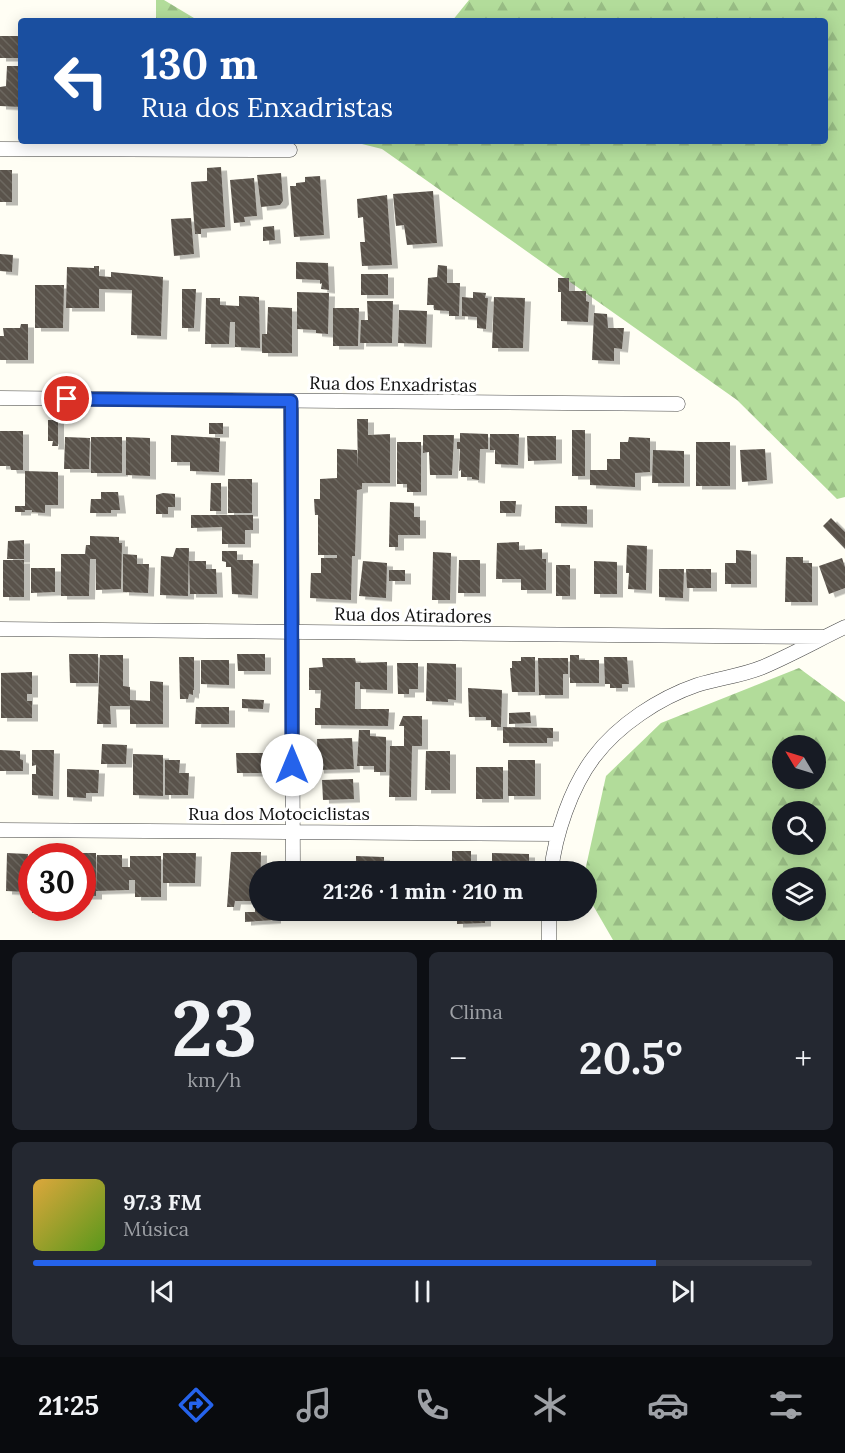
<!DOCTYPE html>
<html lang="pt">
<head>
<meta charset="utf-8">
<style>
	:root { --surface:#171b24; --page:#242831; --text:#f1f3f6; --muted:#9ea1a6; --line:#363941; --accent:#2563eb }
	body { margin:0; font-family:Lora,serif; background:var(--page); color:var(--text); height:100vh; display:flex; flex-direction:column; font-size:22px; white-space:nowrap }
	* { box-sizing:border-box; margin:0 }
	p { font-size:20px; color:var(--muted) }
	.icon { flex:none; width:33px; height:33px; fill:none; stroke:currentColor; stroke-width:2; stroke-linecap:round; stroke-linejoin:round }
	.map { position:relative; height:940px; overflow:hidden }
	.sheet { display:flex; flex-direction:column; gap:12px; padding:12px; background:#0d0f14; flex:1 }
	.sheet>* { flex:none }
	.top-card { position:absolute; left:18px; top:18px; width:810px; height:126px; border-radius:6px; box-shadow:0 3px 15px #0003; background:#1a4fa0; color:#fff; overflow:hidden }
	.needle { width:39px; rotate:308deg }
	.buttons { position:absolute; left:772px; top:735px; display:grid; gap:12px }
	.buttons a { display:grid; place-items:center; width:54px; height:54px; border-radius:50%; background:var(--surface); box-shadow:0 3px 15px #0003; font-size:30px }
	.speed { position:absolute; left:18px; top:843px; display:flex; gap:12px; font-size:30px; font-weight:700; text-align:center }
	.speed>* { display:grid; place-content:center; width:78px; height:78px; border-radius:50%; background:var(--surface); box-shadow:0 3px 15px #0003; line-height:1 }
	.speed .limit { border:9px solid #d22; background:#fff; color:#111 }
	.pin { position:absolute; display:grid; place-items:center; width:51px; height:51px; color:#fff; margin:-26px; border:3px solid #fff; border-radius:50%; box-shadow:0 2px 6px #0007 }
	.me { position:absolute; width:66px; margin:-33px; rotate:0deg; stroke-linejoin:round; filter:drop-shadow(0 0 4px #0008) }
	.turn { display:flex; align-items:center; gap:21px; height:126px; padding:0 24px; font-size:27px }
	.turn .icon { width:78px; height:78px; stroke-width:2.5 }
	.turn b { display:block; font-size:42px; line-height:51px }
	.big { font-size:45px; font-weight:700; line-height:1.1 }
	.sheet .widget { flex:1; display:flex; flex-direction:column; justify-content:center; gap:9px; min-width:0; padding:0 21px; border-radius:9px; background:var(--page) }
	.sheet .dial { align-items:center; gap:0 }
	.dial b { font-size:78px; line-height:1 }
	.song { display:flex; align-items:center; gap:18px }
	.cover { width:72px; height:72px; border-radius:9px; background:linear-gradient(135deg,hsl(40 70% 55%),hsl(90 70% 35%)) }
	.played { height:6px; border-radius:3px; background:linear-gradient(90deg,var(--accent) 80%,var(--line) 80%) }
	.keys { display:flex; justify-content:space-around; direction:ltr }
	.heat { display:flex; justify-content:space-between; align-items:center; font-size:33px; direction:ltr }
	.sheet .tiles { flex:1; display:grid; gap:12px; grid-template-columns:1fr 1fr }
	.widget:last-child { grid-column:span 2 }
	.trip { position:absolute; left:249px; top:861px; width:348px; height:60px; border-radius:30px; background:var(--surface); box-shadow:0 3px 15px #0003; font-weight:700; line-height:60px; text-align:center }
	.dock { display:flex; height:96px; justify-content:space-around; align-items:center; background:#090b0e; color:var(--muted) }
	.dock .icon { width:42px; height:42px }
	.dock .current { color:var(--accent) }
	.dock b { font-size:27px; color:var(--text) }
	.map>svg:first-child { display:block }
	.forest { fill:url(#forest-firs); fill-rule:evenodd }
	.building { fill:url(#building-back-hatch); filter:url(#shadow) }
	.lines { fill:none; stroke-linecap:round; stroke-linejoin:round }
	.minor-casing { stroke:#434343; stroke-width:15 }
	.minor { stroke:#fff; stroke-width:14 }
	.route-casing { stroke:#184099; stroke-width:15 }
	.route { stroke:#2563eb; stroke-width:10 }
	.labels { text-anchor:middle; dominant-baseline:central; stroke-width:6; stroke-linejoin:round; paint-order:stroke }
	.street-label { font-size:18px; fill:#101010; stroke:#fff }
</style>
</head>
<body>
<div class="map">
<svg width="845" height="940" viewBox="0 0 845 940">
	<defs>
		<pattern id="forest-firs" width="22" height="20" patternUnits="userSpaceOnUse" patternTransform="scale(1.5)"><rect width="22" height="20" fill="#b2dc9a"/><path d="M5 1l3.5 6h-7zM16 11l3.5 6h-7z" fill="#98bc84"/></pattern>
		<pattern id="building-back-hatch" width="6" height="6" patternUnits="userSpaceOnUse" patternTransform="scale(1.5)"><rect width="6" height="6" fill="#5a534c"/><path d="M-1 5l2 2M0 0l6 6M5-1l2 2" fill="none" stroke="#6d6761"/></pattern>
		<filter id="shadow"><feDropShadow dx="6" dy="3.5" stdDeviation="0" flood-color="#0004"/></filter>
	</defs>
	<rect width="100%" height="100%" fill="#fffef4"/>
	<!-- forest -->
	<path class="forest" d="M156,0H164L199,21H156Z
		M469,0H845V497L837,499L737,400L382,149L350,141H825V21H452Z
		M799,668L845,702V940H613L587,895L586,872L585,871L606,776L661,723ZM783,746H816V778H783ZM783,812H816V844H783ZM783,878H816V910H783Z"/>
	<!-- building -->
	<path class="building" d="M0,36H20L19,58H0Z
		M7,66H21V107L0,106V87L6,86Z
		M221,167L225,227L201,229V234H195L191,182L207,181V168Z
		M0,170H12V202H0Z
		M281,173L283,201L280,205L261,207L257,175Z
		M320,176L324,235L294,237L290,186H296V183L305,182V177Z
		M254,178L257,216L244,217L245,222L234,223L230,180Z
		M433,191L437,243L407,245L404,225L396,226L393,194Z
		M387,195L392,265L362,266L360,242H365L363,217L358,218L357,199Z
		M191,218L194,254L174,256L171,219Z
		M274,226L275,240L263,241V227Z
		M0,254L13,255L12,272L0,271Z
		M296,262L328,263L329,290L321,289L322,283L320,284V280L296,279Z
		M438,265L447,266V283H460L459,316H449V311L434,310V305H427L428,278L437,277Z
		M94,266H99V308H66L67,267L94,268Z
		M111,272L163,277L161,336L131,335L132,290L99,289V276L111,277Z
		M361,274H388V295H361Z
		M558,278H569V291H586V301L589,302L588,322L561,321V292H558Z
		M35,285H64L63,328H35Z
		M182,289H196L194,328H182Z
		M297,292L329,293L328,334L316,333V330L297,329Z
		M473,292L486,293L485,298H488L486,329L477,328V317L462,316V297L473,298Z
		M239,296L259,297L260,348L235,347V322H230L229,344H205L206,298H220V305L239,306Z
		M494,297L525,298L523,348H492Z
		M367,301H393L392,343H360L361,320H368Z
		M268,307L292,308V353H262V334H267Z
		M333,308H359L358,346H333Z
		M399,310L427,311L426,344L398,343Z
		M594,313L607,314L608,328H624L622,349L614,348V361L592,360Z
		M21,324H28V360H0V336H4L3,328H20Z
		M357,419H368V435L390,434V483H362V489L357,490L355,556H352L351,600L310,598L311,573H321V558H337V555H318V515H315L314,499H320V479L337,478V449L357,450L358,468Z
		M48,420H58V446H52L53,441H48Z
		M209,423H223V434H209Z
		M572,430H585V476H572Z
		M0,431H23V470H11L10,466H0Z
		M460,433L488,434V449H480L479,480L472,479V477H461V470L459,471L460,449H457V442H460Z
		M490,434H519L518,465L495,464V450H490Z
		M171,435L220,438L219,472L190,471V462H171Z
		M423,435H454L452,475H430L429,452L423,453Z
		M527,436H556V460L528,461Z
		M65,437L90,438L89,469H64Z
		M91,437H122V473H91Z
		M126,437L150,438V476L126,475Z
		M629,437L650,438V472L635,473V487L590,485V470H607V459H620V442H628Z
		M397,442H421V492H407V484H397Z
		M696,442H730V486H696Z
		M765,449L767,480L742,482L740,450Z
		M653,450L684,451V483H652Z
		M25,471L58,472V505H45V513L32,512V510H25V512H15V506H25Z
		M228,479H252V513H228Z
		M211,483H221V511H210Z
		M101,492H118L120,510H111V513H90L91,499H101Z
		M163,493L175,494V507H168V514H156V495Z
		M500,501H516L515,513H500Z
		M390,502L414,503V517H420V535H398V547H389Z
		M555,506H587V524L555,523Z
		M191,515H253V530H245V544H222V527L191,528Z
		M831,518L845,532V549L823,526Z
		M90,536L119,537V543H122L121,589L96,590V559H90L89,596H61V554H85L86,545H90Z
		M24,540V559H7L8,541Z
		M519,542V550L542,549V559H546V590H521V579H496L497,543Z
		M627,545L647,546L646,590L628,589L629,573H626Z
		M176,548H189L188,596L160,595L161,556L173,557Z
		M736,550L751,551V584H725V563H736Z
		M222,551H237V560H253L252,595L232,594L231,567H226V562L222,561Z
		M433,552L451,553L450,600H432Z
		M123,554L137,555V564H149L148,593L123,592Z
		M786,557H803V563H812V602H785Z
		M842,558L845,567V588L829,594L819,566Z
		M3,560H24V597H3Z
		M459,560H480V593H458Z
		M189,561H206V569H216L217,594H190Z
		M363,561L387,563L386,598L359,596Z
		M594,561L617,562V594H594Z
		M556,565H570V596H556Z
		M31,568H55V592L31,593Z
		M659,569H684L683,598L659,597Z
		M686,569H711V588H687Z
		M389,570H405V581H389Z
		M69,654H98V683H70Z
		M237,654H265V671H238Z
		M100,655H123V686L130,687V700L150,701V681L163,682V724H130V706H110L111,724H97Z
		M570,655H579V660H599V683H570Z
		M179,657H194V690H193V695L189,694L188,699H180Z
		M521,657H535V692H512L510,668H512V661H521Z
		M604,657H627L629,684H622V688H610V684H605Z
		M322,658H355L356,663L387,662V690L360,689V682H355V709H389L388,726L315,725V708H320L321,690H309V668L323,667Z
		M538,658H568V674H563V695H539Z
		M201,660H229V685L201,684Z
		M397,663H418V689H409V694H398Z
		M427,663L456,664V700L448,699V702L426,701Z
		M32,672V694H27V701H32V718H1V673Z
		M468,688L502,690L501,727H491V720H486V717H469Z
		M242,699L264,700L263,709L242,708Z
		M196,707H229V724H195Z
		M530,712L531,723L509,724V713Z
		M403,716H422V746H412L411,797H389L390,746H404V726H399Z
		M503,727L553,728V738H547V743H503Z
		M359,730H370V736L386,737V772H374V766H357Z
		M352,738L354,769L318,770L317,739Z
		M102,744L127,745L126,764H101Z
		M0,750L20,751V759L23,760V771H0Z
		M32,750H54L53,796L32,795V774H36V765L32,766Z
		M426,751H450V790H425Z
		M236,753H266V773H237Z
		M133,754L163,755V796L133,795Z
		M165,760H180L179,773H189L188,795H165Z
		M508,760H535V796H508Z
		M476,767H503V799H476Z
		M67,769L99,770L98,793H86V798L67,797Z
		M353,779L354,799L323,800L322,780Z
		M452,851H471V872H452Z
		M231,852H261L260,910H275V920L245,922V912H255V901H235L234,907H227Z
		M7,853L28,854L27,892L6,891Z
		M64,853H96V896H82V856H64Z
		M163,853H196L195,883H163Z
		M492,853L529,854V872H492Z
		M97,855H122V867H130V856H161V897H135V880H129V890L96,891Z
		M356,856L384,857V872H356Z
		M327,864L351,865V872H327Z
		M388,866H418V872H388Z
		M32,908H56V913H32Z
		M307,910H342V916H307Z
		M356,910H384V916H356Z
		M457,910H485V923L457,924Z"/>
	<g class="lines">
		<defs>
			<path id="minor" d="M0,149L290,150
				M0,398L678,404
				M291,401L293,872
				M0,629L825,637
				M0,830L558,834
				M551,872C555,835 571,787 594,757C618,725 659,698 697,685C719,678 741,676 763,667C791,655 818,640 845,627
				M293,910V912
				M549,940V910"/>
		</defs>
		<!-- minor casing -->
		<use href="#minor" class="minor-casing"/>
		<!-- minor -->
		<use href="#minor" class="minor"/>
	</g>
	<g class="lines">
		<defs>
			<path id="route" d="M67,399L291,401L292,765"/>
		</defs>
		<!-- route casing -->
		<use href="#route" class="route-casing"/>
		<!-- route -->
		<use href="#route" class="route"/>
	</g>
	<g class="labels">
		<!-- street labels -->
		<g class="street-label">
			<text transform="translate(393 384) rotate(1)">Rua dos Enxadristas</text>
			<text transform="translate(413 615) rotate(1)">Rua dos Atiradores</text>
			<text x="279" y="813">Rua dos Motociclistas</text>
		</g>
	</g>
</svg>
<div class="buttons">
<a><svg class="needle" viewBox="-14 -14 28 28"><path d="M0-13l5 13h-10z" fill="#e53935"/><path d="M0 13l5-13h-10z" fill="#9ea1a6"/></svg></a>
<a><svg class="icon" aria-label="search" viewBox="0 0 24 24"><circle cx="10" cy="10" r="6"/><path d="M15 15l6 6"/></svg></a>
<a><svg class="icon" aria-label="layers" viewBox="0 0 24 24"><path d="M12 4l9 5-9 5-9-5zM3 14l9 5 9-5"/></svg></a>
</div>
<div class="speed"><div class="limit">30</div></div>
<div class="pin" style="left:67px;top:399px;background:#d93025"><svg class="icon" aria-label="arrive" viewBox="0 0 24 24"><path d="M6 21V4h12l-3 4 3 4H6"/></svg></div>
<svg class="me" style="left:292px;top:765px" viewBox="-20 -20 40 40"><circle r="19" fill="#fff"/><path d="M0-13L10 11 0 6-10 11z" fill="#2563eb"/></svg>
<div class="trip">21:26 · 1 min · 210 m</div>
<div class="top-card">
<div class="turn"><svg class="icon" aria-label="left" viewBox="0 0 24 24"><path d="M17 20v-9H6M10 6l-5 5 5 5"/></svg><div><b>130 m</b>Rua dos Enxadristas</div></div>
</div>
</div>
<section class="sheet">
<div class="tiles">
<div class="widget dial"><b>23</b><p>km/h</p></div>
<div class="widget"><p>Clima</p>
<div class="heat"><a>−</a><b class="big">20.5°</b><a>+</a></div>
</div>
<div class="widget">
<div class="song"><i class="cover"></i><div><b>97.3 FM</b><p>Música</p></div></div>
<div class="played"></div>
<div class="keys"><svg class="icon" aria-label="previous" viewBox="0 0 24 24"><path d="M18 5L8 12l10 7zM5 5v14"/></svg><svg class="icon" aria-label="pause" viewBox="0 0 24 24"><path d="M8 5v14M16 5v14"/></svg><svg class="icon" aria-label="next" viewBox="0 0 24 24"><path d="M6 5l10 7-10 7zM19 5v14"/></svg></div>
</div>
</div>
</section>
<nav class="dock">
<b>21:25</b>
<svg class="icon current" aria-label="directions" viewBox="0 0 24 24"><path d="M12 3l9 9-9 9-9-9zM9 14v-3h6M13 9l2 2-2 2"/></svg>
<svg class="icon" aria-label="music" viewBox="0 0 24 24"><path d="M9 18V5l10-2v13"/><circle cx="6" cy="18" r="3"/><circle cx="16" cy="16" r="3"/></svg>
<svg class="icon" aria-label="phone" viewBox="0 0 24 24"><path d="M5 4h4l2 5-3 2q2 4 5 5l2-3 5 2v4C11 20 4 13 5 4z"/></svg>
<svg class="icon" aria-label="climate" viewBox="0 0 24 24"><path d="M12 3v18M4 7l16 10M4 17L20 7"/></svg>
<svg class="icon" aria-label="car" viewBox="0 0 24 24"><path d="M5 17H2v-5l4-1 3-4h7l3 4 3 1v5h-3M9 17h6M6 11h13"/><circle cx="7" cy="17" r="2"/><circle cx="17" cy="17" r="2"/></svg>
<svg class="icon" aria-label="filters" viewBox="0 0 24 24"><path d="M4 7h16M4 17h16"/><circle cx="9" cy="7" r="2"/><circle cx="15" cy="17" r="2"/></svg>
</nav>
</body>
</html>
